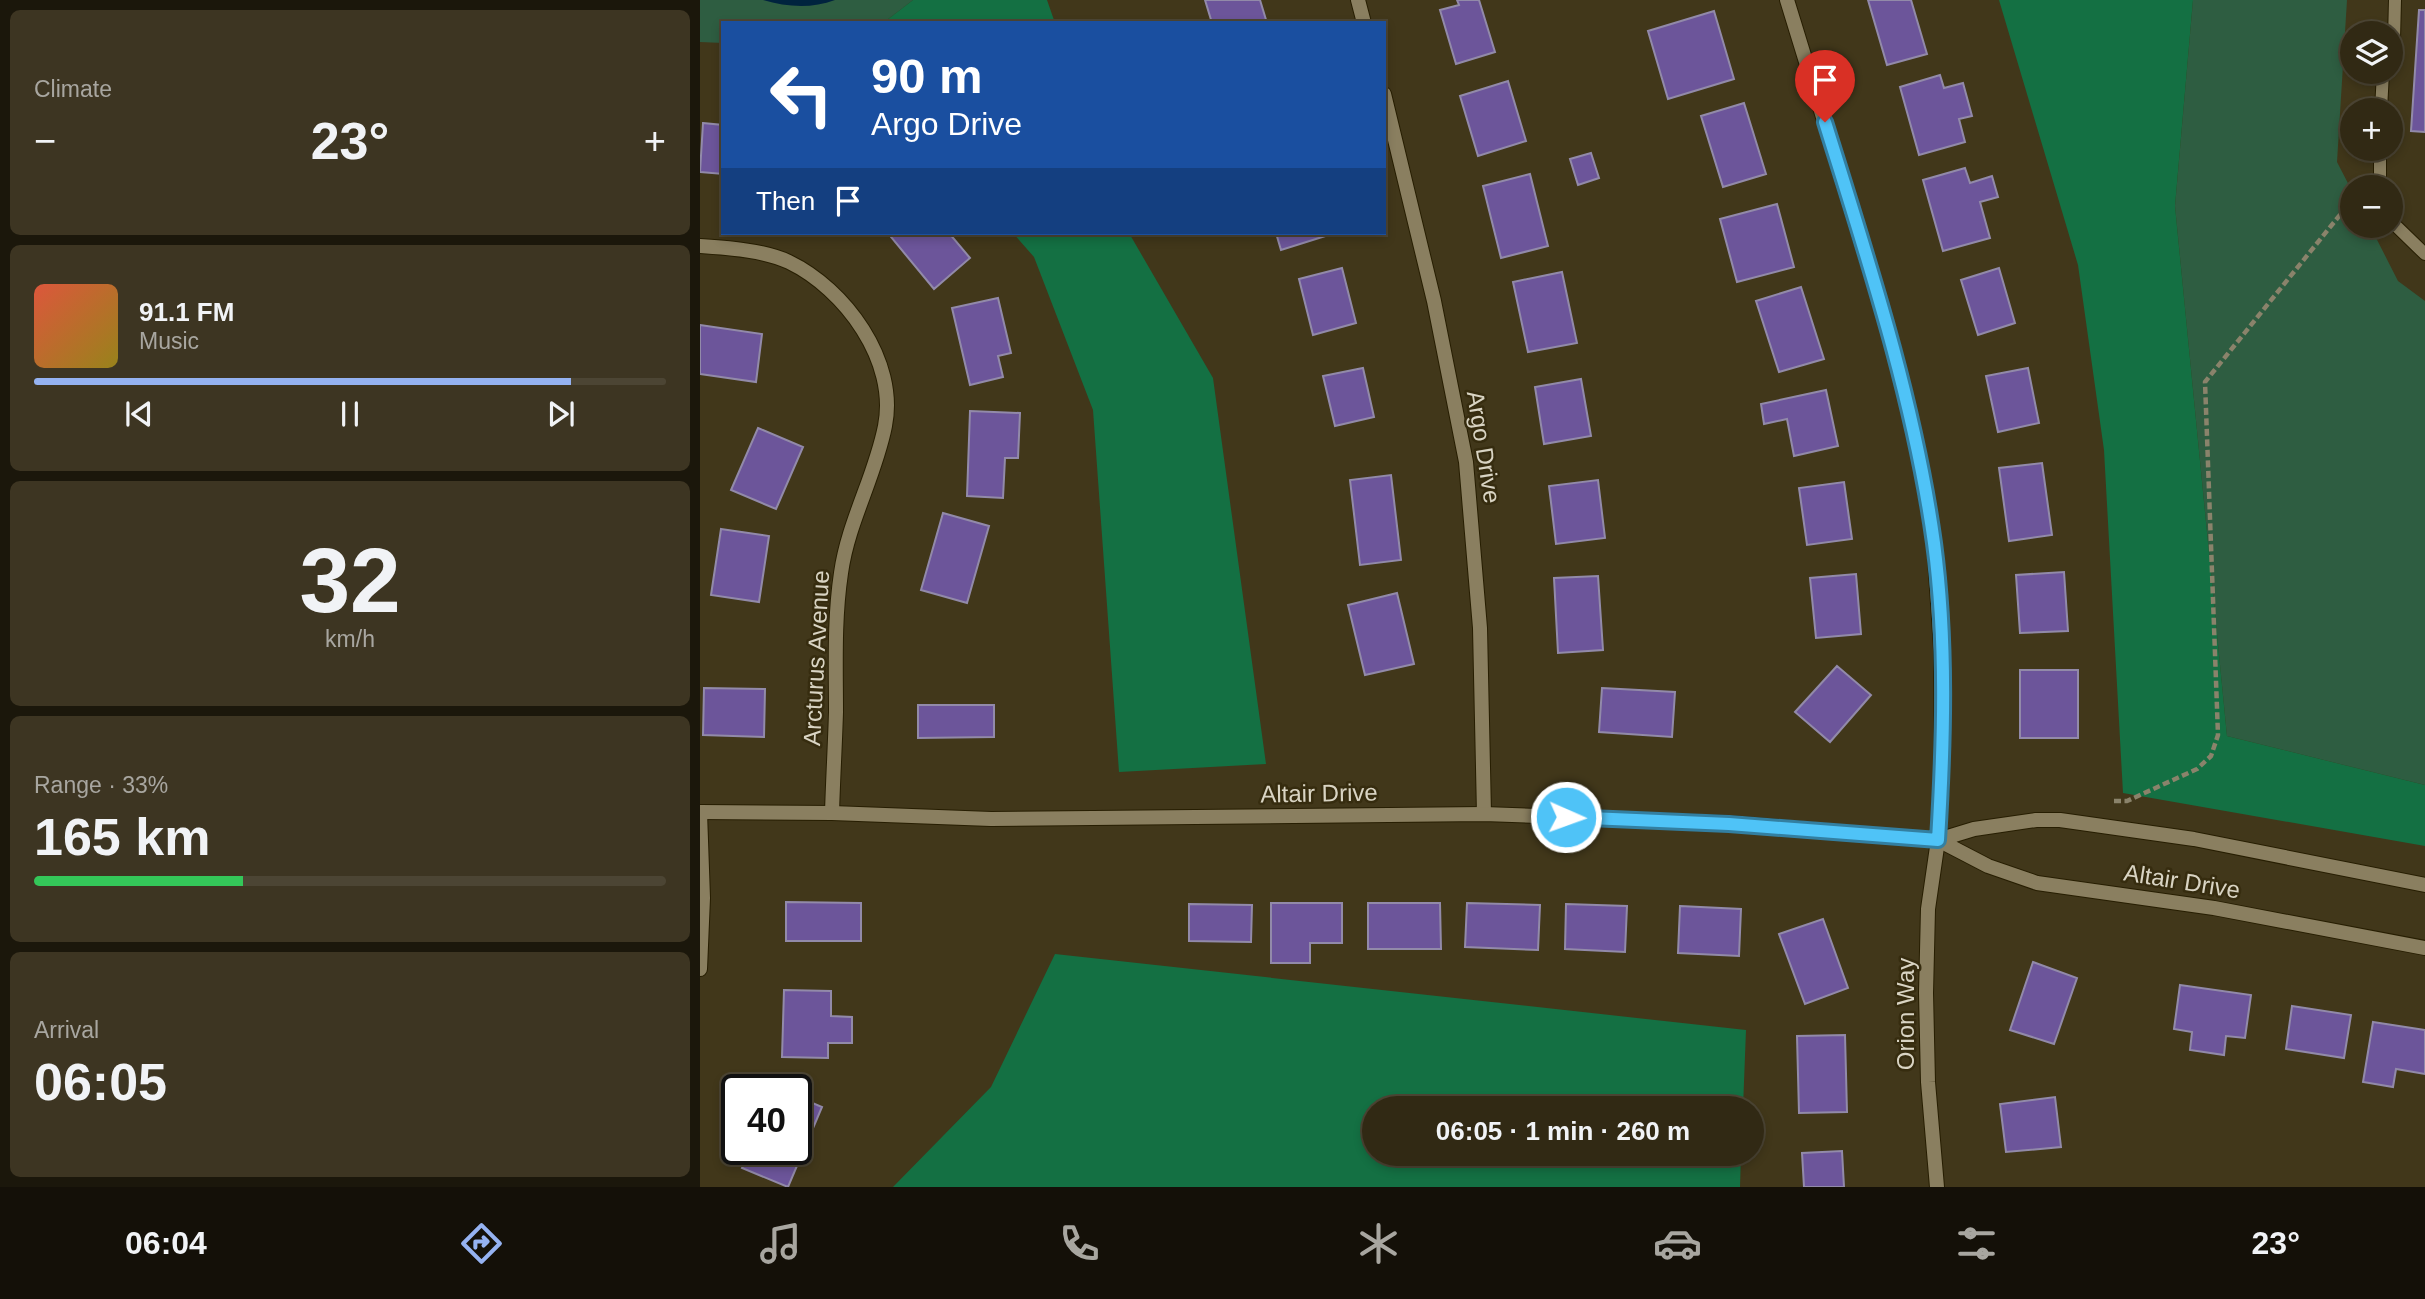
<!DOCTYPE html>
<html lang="en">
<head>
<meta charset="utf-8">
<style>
	:root { --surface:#312914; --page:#3d3522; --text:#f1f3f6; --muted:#a8a6a0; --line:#4c4534; --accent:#95b2f1 }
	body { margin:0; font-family:Arial,sans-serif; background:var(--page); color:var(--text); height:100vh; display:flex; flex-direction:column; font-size:26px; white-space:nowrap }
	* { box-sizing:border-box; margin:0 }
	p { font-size:23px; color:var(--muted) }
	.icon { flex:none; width:38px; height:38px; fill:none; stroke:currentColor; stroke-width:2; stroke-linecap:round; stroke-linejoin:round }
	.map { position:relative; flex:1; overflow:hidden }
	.details { display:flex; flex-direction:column; gap:10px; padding:10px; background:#1b170b; width:700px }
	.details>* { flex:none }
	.guide { position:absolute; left:21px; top:21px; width:665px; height:214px; border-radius:0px; box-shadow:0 4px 10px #0003,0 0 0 2px var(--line); background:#1a4fa0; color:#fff; overflow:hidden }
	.buttons { position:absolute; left:1640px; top:21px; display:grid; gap:14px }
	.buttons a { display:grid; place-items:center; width:63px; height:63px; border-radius:50%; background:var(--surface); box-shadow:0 4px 10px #0003,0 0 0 2px var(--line); font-size:35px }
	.speed { position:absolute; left:21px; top:1074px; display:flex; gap:14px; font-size:35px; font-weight:700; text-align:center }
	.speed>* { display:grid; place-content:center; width:91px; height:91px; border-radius:50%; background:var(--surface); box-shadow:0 4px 10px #0003,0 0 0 2px var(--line); line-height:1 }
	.speed .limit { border:4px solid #111; border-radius:10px; background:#fff; color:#111 }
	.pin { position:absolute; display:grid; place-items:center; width:60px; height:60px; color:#fff; margin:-72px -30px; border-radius:50% 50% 50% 0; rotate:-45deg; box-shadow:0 0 7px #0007 }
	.pin .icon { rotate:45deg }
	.me { position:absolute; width:77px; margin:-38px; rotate:92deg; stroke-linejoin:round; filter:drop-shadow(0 0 5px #0008) }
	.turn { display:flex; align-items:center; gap:24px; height:147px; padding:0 35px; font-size:32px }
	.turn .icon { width:91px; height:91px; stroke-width:2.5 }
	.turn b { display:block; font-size:49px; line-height:60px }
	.then { display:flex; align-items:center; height:66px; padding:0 35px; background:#0003; gap:14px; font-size:26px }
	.big { font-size:52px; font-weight:600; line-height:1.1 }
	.details .widget { flex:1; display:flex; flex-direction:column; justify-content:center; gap:10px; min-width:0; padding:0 24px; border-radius:10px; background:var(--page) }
	.details .dial { align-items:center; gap:0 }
	.dial b { font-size:91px; line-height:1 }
	.song { display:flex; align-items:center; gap:21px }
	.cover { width:84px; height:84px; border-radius:10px; background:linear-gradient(135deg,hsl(10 70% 55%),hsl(50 70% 35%)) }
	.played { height:7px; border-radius:4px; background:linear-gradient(90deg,var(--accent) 85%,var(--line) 85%) }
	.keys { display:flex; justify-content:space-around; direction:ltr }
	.heat { display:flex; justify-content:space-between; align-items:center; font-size:38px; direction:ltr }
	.charge { height:10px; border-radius:5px; background:linear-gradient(90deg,#34c759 33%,var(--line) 0) }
	.trip { position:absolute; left:662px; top:1096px; width:402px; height:70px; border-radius:35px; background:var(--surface); box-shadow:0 4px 10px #0003,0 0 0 2px var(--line); font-weight:600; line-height:70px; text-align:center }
	.tab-bar { display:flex; height:112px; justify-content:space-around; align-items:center; background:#141008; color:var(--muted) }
	.tab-bar .icon { width:49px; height:49px }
	.tab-bar .current { color:var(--accent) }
	.tab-bar b { font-size:32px; color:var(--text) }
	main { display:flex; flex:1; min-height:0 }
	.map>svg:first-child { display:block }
	.green { fill:#2e5d41 }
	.forest { fill:#147043 }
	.water { fill:#00233e }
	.building { fill:#6c559a; stroke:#928aa9; stroke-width:2 }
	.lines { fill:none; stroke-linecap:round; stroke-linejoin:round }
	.service-casing { stroke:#271e02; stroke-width:14 }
	.minor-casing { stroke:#271e02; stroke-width:16 }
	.tertiary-casing { stroke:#271e02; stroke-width:16 }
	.path { stroke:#8a836b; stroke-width:4.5; stroke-dasharray:7 3.5; stroke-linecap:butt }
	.service { stroke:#8a7f60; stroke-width:12 }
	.minor { stroke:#8a7f60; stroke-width:14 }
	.tertiary { stroke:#8a7f60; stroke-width:14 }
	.route-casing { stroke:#337fa1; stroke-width:18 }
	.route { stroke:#4fc3f7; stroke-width:12 }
	.labels { text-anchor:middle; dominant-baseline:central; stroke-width:5; stroke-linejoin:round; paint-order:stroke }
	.street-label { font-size:24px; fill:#d9d4c3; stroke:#362c0f }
</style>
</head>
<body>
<main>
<section class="details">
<div class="widget"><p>Climate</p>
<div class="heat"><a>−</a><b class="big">23°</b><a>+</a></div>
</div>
<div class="widget">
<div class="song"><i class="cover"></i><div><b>91.1 FM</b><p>Music</p></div></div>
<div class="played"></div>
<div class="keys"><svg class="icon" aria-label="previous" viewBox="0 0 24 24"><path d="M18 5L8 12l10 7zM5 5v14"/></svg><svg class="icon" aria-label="pause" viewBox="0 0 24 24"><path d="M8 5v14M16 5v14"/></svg><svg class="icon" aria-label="next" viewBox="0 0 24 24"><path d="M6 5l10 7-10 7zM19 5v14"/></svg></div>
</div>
<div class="widget dial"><b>32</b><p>km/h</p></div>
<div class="widget"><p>Range · 33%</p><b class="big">165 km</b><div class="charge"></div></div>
<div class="widget"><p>Arrival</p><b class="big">06:05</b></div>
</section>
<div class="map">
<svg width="1725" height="1187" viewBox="0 0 1725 1187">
	<rect width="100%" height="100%" fill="#41371a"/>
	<!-- green -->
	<path class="green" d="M0,0H213L183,23H23V43L0,42Z
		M1493,0H1647L1637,162L1652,191V226H1670L1698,281L1725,301V785L1527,736L1475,206Z"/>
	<!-- forest -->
	<path class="forest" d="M213,0H347L355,23H183Z
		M1299,0H1493L1475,206L1527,736L1725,785V846L1423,793L1404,450L1378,265Z
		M313,233H429L513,378L566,764L419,772L393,410L334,257Z
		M355,954L1046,1030L1043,1108H674V1153H1041L1040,1187H193L291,1087Z"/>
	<!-- water -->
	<path class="water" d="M63,0H135C111,9 87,7 63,0Z"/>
	<!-- building -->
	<path class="building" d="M505,0H560L567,23H512Z
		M757,0H779L795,52L756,64L740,10L759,5Z
		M1168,0H1211L1227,54L1187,65Z
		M1719,10H1725V132L1711,131Z
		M1014,11L1034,79L968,99L948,31Z
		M1240,75L1244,88L1263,83L1272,116L1259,119L1265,142L1219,155L1200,87Z
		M808,81L826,141L778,156L760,96Z
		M1044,103L1066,174L1023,187L1001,116Z
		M3,123L23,125V174L0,172Z
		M891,153L899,178L878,185L870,159Z
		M1265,168L1270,183L1292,176L1298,197L1280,202L1290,238L1243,251L1223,180Z
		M830,174L848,246L801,258L783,186Z
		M1077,204L1094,267L1037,282L1020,219Z
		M196,233H249L270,258L234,289L191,237Z
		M576,233H635L581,250Z
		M642,268L656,323L613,335L599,279Z
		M1299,268L1315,323L1278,335L1261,280Z
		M862,272L877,343L828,352L813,282Z
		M1101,287L1124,359L1079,372L1056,301Z
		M298,298L311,353L298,356L303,377L270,385L252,308Z
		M0,325L62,334L56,382L0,374Z
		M663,368L674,417L635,426L623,376Z
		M1328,368L1339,423L1298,432L1286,376Z
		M881,379L891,436L844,444L835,387Z
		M1126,390L1138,446L1094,456L1087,419L1064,424L1061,404Z
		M270,411L320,413L318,458H305L303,498L267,496Z
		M58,428L103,447L76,509L31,490Z
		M1342,463L1352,535L1309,541L1299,468Z
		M691,475L701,560L660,565L650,480Z
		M898,480L905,538L856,544L849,486Z
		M1144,482L1152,539L1107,545L1099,488Z
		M243,513L289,526L267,603L221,590Z
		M21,529L69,536L59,602L11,595Z
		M1364,572L1368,631L1320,633L1316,575Z
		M1156,574L1161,634L1116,638L1110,578Z
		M898,576L903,650L858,653L854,578Z
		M697,593L714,664L665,675L648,605Z
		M1137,666L1171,695L1130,742L1095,712Z
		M1320,670H1378V738H1320Z
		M4,688L65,689L64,737L3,735Z
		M902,688L975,692L972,737L899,732Z
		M218,705H294V737L218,738Z
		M86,902L161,903V941H86Z
		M571,903H642V943H610V963H571Z
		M668,903H740L741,949H668Z
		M767,903L840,905L838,950L765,947Z
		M489,904L552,905L551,942L489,941Z
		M866,904L927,906L925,952L865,949Z
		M980,906L1041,909L1039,956L978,953Z
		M1123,919L1148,988L1105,1004L1079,934Z
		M1333,962L1377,978L1354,1044L1310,1030Z
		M1480,985L1551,995L1545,1038L1526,1036L1524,1055L1490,1050L1492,1032L1474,1029Z
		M84,990L131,991V1016L152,1017V1043H128V1058L82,1057Z
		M1592,1006L1651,1015L1644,1058L1586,1049Z
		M1673,1022L1725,1030V1074L1696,1069L1693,1087L1663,1082Z
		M1145,1035L1147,1112L1099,1113L1097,1036Z
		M96,1096L122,1107L88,1187L42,1168L50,1150H96Z
		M1355,1097L1361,1147L1306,1152L1300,1104Z
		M1142,1151L1144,1187H1104L1102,1153Z"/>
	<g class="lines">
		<defs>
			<path id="service" d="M1690,49L1694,39L1695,0
				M1681,110L1683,72
				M1680,149V187
				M1690,217L1694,224L1725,254"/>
			<path id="minor" d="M658,0L664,23
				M1087,0L1192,342L1218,450L1234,543L1241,649L1242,780L1238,840L1228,909L1226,993L1228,1082L1237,1187
				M684,94L734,301L766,462L780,628L784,814
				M0,246C28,248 63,250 89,262C145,289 198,361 185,426C175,477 148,522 141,573C134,620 136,665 136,712C135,745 133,779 132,813
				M0,969L3,898L0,812"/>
			<path id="tertiary" d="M0,812L132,813L291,819L784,814L1029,823L1238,840L1274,829L1336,820H1360L1494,839L1725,885
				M1238,840L1288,866L1337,883L1514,908L1725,948"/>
		</defs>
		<!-- service casing -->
		<use href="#service" class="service-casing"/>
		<!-- minor casing -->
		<use href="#minor" class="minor-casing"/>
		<!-- tertiary casing -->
		<use href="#tertiary" class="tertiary-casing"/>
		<!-- path -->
		<path class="path" d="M1414,801H1427L1497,769L1511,756L1518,735L1505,382L1652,200"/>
		<!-- service -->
		<use href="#service" class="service"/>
		<!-- minor -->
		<use href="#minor" class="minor"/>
		<!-- tertiary -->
		<use href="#tertiary" class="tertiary"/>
	</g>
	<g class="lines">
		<defs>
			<path id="route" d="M866,817L1029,824L1238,840C1244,742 1247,641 1234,543C1214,399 1168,260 1125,122"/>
		</defs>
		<!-- route casing -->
		<use href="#route" class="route-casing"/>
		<!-- route -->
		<use href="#route" class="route"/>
	</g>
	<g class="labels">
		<!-- street labels -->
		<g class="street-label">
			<text transform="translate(784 447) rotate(81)">Argo Drive</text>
			<text transform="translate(116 658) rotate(-87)">Arcturus Avenue</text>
			<text transform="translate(619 793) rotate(-1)">Altair Drive</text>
			<text transform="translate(1482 881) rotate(9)">Altair Drive</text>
			<text transform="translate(1205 1014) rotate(-90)">Orion Way</text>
		</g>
	</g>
</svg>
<div class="buttons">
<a><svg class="icon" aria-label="layers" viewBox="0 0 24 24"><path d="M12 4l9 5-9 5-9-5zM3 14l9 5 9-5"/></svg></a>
<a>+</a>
<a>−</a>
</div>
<div class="speed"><div class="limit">40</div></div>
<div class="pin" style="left:1125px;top:122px;background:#d93025"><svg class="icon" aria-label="arrive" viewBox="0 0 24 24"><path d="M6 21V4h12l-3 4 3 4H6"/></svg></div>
<svg class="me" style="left:866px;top:817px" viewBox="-20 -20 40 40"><circle r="17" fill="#4fc3f7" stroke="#fff" stroke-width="3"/><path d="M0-11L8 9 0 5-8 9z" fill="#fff"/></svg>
<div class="trip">06:05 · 1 min · 260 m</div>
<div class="guide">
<div class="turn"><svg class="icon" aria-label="left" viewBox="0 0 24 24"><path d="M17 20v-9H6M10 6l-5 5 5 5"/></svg><div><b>90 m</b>Argo Drive</div></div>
<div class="then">Then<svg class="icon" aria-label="arrive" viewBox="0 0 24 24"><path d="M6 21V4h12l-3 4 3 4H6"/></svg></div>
</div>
</div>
</main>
<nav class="tab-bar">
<b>06:04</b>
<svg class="icon current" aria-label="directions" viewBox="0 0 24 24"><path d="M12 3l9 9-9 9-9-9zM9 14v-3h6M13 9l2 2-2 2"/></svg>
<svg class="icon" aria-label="music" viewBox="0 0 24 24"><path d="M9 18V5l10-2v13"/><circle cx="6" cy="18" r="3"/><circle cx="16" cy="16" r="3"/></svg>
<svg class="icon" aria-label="phone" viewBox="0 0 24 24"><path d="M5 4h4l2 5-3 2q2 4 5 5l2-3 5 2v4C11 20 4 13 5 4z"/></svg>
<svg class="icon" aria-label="climate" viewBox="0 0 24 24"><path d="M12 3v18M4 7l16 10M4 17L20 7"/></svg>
<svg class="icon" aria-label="car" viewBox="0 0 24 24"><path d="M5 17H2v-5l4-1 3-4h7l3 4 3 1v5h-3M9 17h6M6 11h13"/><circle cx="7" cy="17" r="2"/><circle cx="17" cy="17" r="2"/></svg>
<svg class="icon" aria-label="filters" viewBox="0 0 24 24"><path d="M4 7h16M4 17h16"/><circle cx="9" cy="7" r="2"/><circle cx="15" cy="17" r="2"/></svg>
<b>23°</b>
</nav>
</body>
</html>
